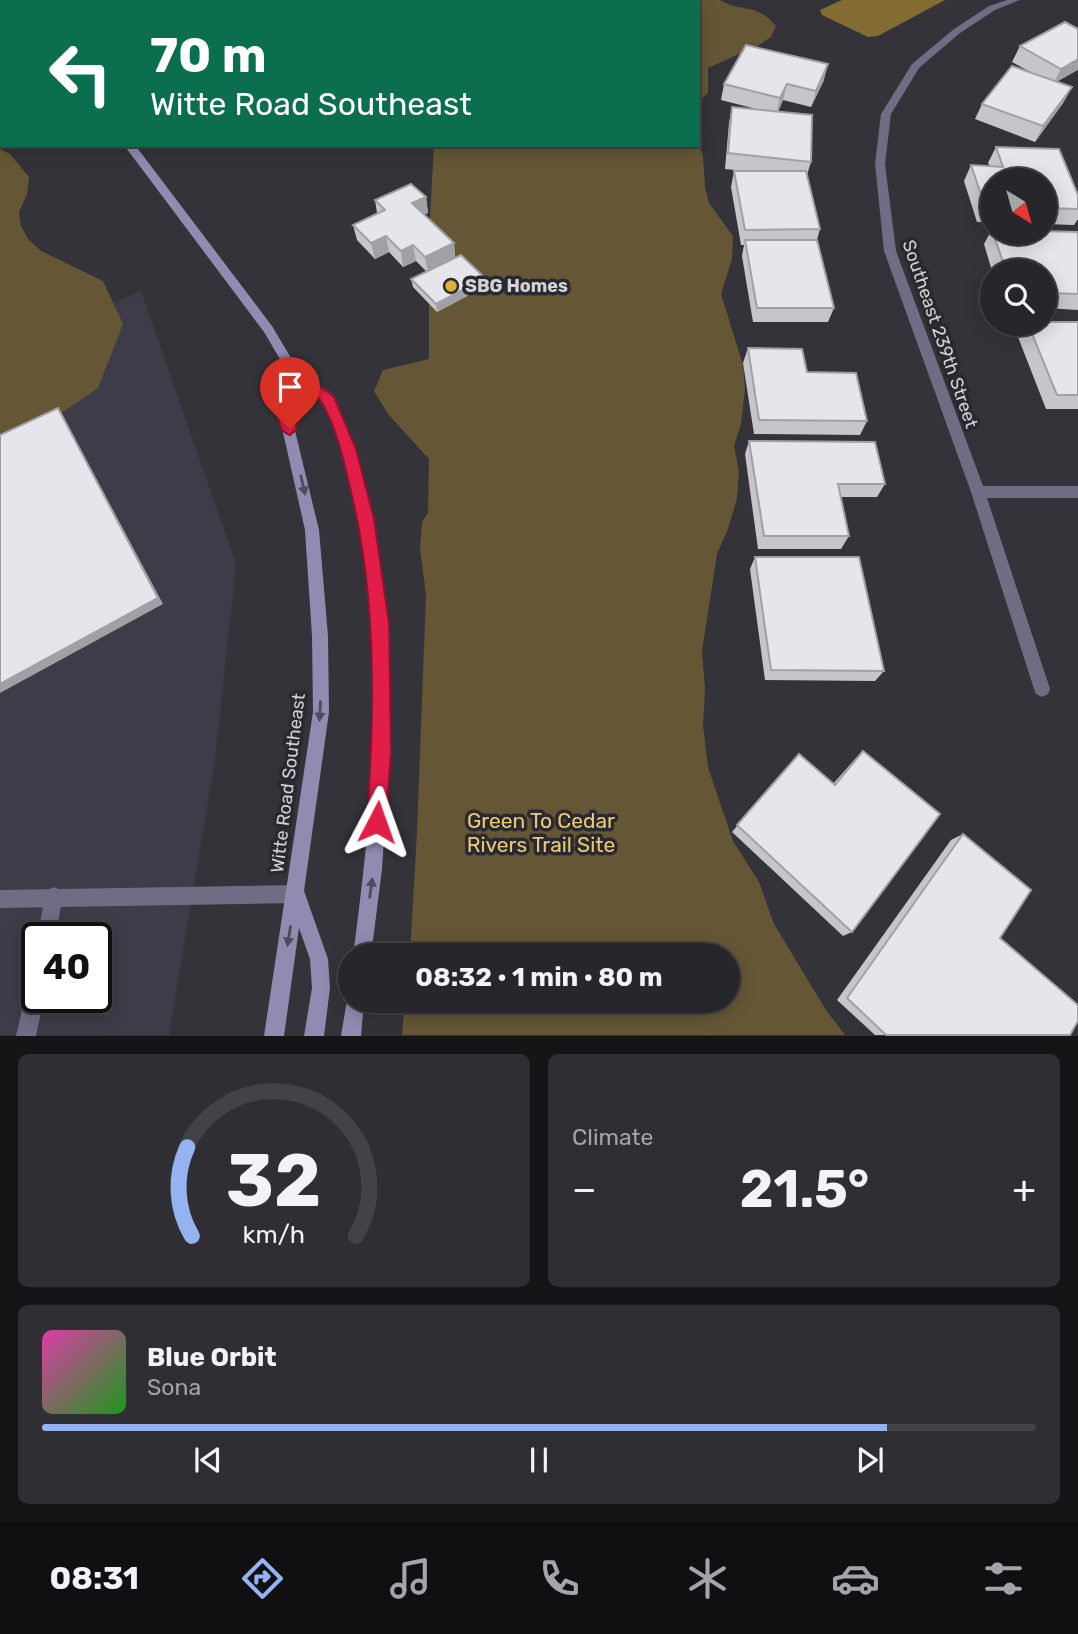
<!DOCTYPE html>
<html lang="en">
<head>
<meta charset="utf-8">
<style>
	:root { --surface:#27262b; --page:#2f2e33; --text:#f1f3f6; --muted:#a4a5a9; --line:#434347; --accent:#95b2f1 }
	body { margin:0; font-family:Rubik,sans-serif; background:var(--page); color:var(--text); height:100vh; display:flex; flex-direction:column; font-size:26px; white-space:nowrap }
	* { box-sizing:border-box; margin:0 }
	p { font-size:23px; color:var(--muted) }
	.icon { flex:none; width:38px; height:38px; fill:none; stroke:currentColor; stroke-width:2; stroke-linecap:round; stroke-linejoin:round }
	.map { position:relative; height:1036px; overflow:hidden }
	.sheet { display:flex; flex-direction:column; gap:18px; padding:18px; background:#151518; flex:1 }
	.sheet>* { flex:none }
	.banner { position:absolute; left:0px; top:0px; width:700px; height:147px; box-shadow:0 4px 18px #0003,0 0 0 2px var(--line); background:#0b6e4f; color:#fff; overflow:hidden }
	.needle { width:46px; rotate:143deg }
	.tools { position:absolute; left:980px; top:168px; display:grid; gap:14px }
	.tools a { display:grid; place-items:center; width:77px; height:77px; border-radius:50%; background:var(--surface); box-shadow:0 4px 18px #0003,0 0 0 2px var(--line); font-size:35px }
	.speed { position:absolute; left:21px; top:922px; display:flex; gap:14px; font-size:35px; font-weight:700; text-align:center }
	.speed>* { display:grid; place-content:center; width:91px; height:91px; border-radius:50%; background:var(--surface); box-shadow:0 4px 18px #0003,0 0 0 2px var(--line); line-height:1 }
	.speed .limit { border:4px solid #111; border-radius:10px; background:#fff; color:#111 }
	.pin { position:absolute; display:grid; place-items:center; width:60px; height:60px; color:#fff; margin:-72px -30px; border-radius:50% 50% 50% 0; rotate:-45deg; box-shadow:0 0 7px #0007 }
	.pin .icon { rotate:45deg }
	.me { position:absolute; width:77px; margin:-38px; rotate:4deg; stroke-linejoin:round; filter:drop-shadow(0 0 5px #0008) }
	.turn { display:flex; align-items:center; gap:24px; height:147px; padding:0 35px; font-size:32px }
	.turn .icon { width:91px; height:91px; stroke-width:2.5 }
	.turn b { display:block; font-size:49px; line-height:60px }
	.big { font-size:52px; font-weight:700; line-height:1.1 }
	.sheet .card { flex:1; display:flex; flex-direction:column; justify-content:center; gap:10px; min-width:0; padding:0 24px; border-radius:10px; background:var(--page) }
	.sheet .dial { align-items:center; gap:0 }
	.dial svg { height:182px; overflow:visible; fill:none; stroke:var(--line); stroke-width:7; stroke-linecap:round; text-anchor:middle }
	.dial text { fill:var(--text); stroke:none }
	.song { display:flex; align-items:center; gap:21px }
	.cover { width:84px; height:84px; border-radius:10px; background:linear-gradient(135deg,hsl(320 70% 55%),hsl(120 70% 35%)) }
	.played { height:7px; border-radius:4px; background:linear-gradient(90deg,var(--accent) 85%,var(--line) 85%) }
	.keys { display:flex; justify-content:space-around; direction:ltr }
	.heat { display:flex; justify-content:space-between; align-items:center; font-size:38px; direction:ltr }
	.sheet .tiles { flex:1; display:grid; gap:18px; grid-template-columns:1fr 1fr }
	.card:last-child { grid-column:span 2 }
	.trip { position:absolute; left:338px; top:943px; width:402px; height:70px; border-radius:35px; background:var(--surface); box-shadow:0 4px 18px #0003,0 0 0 2px var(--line); font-weight:700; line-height:70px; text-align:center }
	.dock { display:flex; height:112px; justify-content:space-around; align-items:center; background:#100f11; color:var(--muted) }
	.dock .icon { width:49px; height:49px }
	.dock .selected { color:var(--accent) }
	.dock b { font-size:32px; color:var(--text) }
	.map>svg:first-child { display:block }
	.built { fill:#3e3c48; fill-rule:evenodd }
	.green { fill:#655736 }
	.water { fill:#836c32 }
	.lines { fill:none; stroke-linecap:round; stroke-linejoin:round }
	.lane { fill:#706c84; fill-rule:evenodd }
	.street { fill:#706c84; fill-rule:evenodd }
	.secondary { fill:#918bb1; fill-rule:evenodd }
	.wall { fill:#c6c5cb }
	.shaded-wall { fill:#a1a0a5 }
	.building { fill:#e6e5ec; stroke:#a1a0a5; stroke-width:2 }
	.oneway { fill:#4e4b5c }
	.route { fill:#e11d48; stroke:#92132f; stroke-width:2 }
	.poi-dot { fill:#ddb133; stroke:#2a292f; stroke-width:2.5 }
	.labels { text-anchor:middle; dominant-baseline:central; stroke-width:7; stroke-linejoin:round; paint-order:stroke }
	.poi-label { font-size:18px; font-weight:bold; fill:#d3d3d6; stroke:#2a292f; text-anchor:start }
	.street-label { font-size:18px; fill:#d3d3d6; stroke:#2a292f }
	.near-park-label { font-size:21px; fill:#edcb75; stroke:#2a292f }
</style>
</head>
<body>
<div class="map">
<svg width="1078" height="1036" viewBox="0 0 1078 1036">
	<rect width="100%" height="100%" fill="#343339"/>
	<!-- built -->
	<path class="built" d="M141,291L236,564L215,760L169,1035H0V354ZM37,938H96V998H37Z"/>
	<!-- green -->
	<path class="green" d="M410,0H720C743,14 754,1 776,26L771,37L759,45L708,68V93L698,102V2Z
		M698,143L703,156L705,187L709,203L733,236L732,259L721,294L743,365L745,389L741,424L734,446L739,471L737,498L728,529L717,554L702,651L705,689L703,726L708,767L733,841L759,882L774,924L826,1010L845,1035H402L405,1001H728V956L410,955L417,832L426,595L420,549L422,522L428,513L429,459L388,414L374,391L383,370L429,359V235L434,145Z
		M0,149L10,154L29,177L27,194L19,212L21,226L28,239L41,251L103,281L123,324L98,388L0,455Z"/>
	<!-- water -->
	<path class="water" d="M842,0H945L878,36L868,37L822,15L820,10Z"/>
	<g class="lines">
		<!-- lane -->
		<path class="lane" d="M54,887L60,890L63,896L55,938H37L45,896L48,890Z
			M37,975V998H44L36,1036H16L28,984L30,977Z"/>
		<!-- street -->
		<path class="street" d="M1007,0H1020L995,10L960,33L919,68L891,114L885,164L896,251L983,486H1078V498H987L1050,689L1048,694L1042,697L1036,694L1034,689L971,492L884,251L875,164L881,114L912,64L954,29L989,6Z
			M2,28V34L0,35V29Z
			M296,885L302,888L305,894L302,900L296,903L0,908V890Z"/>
		<!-- secondary -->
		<path class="secondary" d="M11,0H19L20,2H11Z
			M124,145H135L272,326L297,368L332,394L355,449L373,519L389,624L390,751L382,869L371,956H353C374,797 389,638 349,481C344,461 333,417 322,401C317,393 304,387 297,381L290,410L319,530L328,636L329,712L304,891L328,959L330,988L324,1036H304L312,988L310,959L299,928L284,1036H264L313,712L312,636L305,530L278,410L287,371L264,332Z
			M348,994H350V1001H364L361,1036H341Z"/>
	</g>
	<!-- wall -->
	<path class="wall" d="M1078,29L1057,82L1072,87L1063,103L1035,142L975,119L982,104L1034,74L1012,62L1020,46Z
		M824,80L811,107L783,100L778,112L811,162L807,175L820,229L817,240L834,308L828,322H753L742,256L744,245H741L731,187L734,171H746L725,169L729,123L732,107L760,110L721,100L724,84Z
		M996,147L1078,195V219L1074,225L1045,224V180H992V222H977L964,181L971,165L990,166L988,163Z
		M426,197L428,213L424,214L454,243L455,257L486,286L437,312L413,287L411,279L427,272L416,261L403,267L389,252L375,259L357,240L353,225L377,213L375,200Z
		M992,229V233L1078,232V310L1045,308V271H992L984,244Z
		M1078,322V409H1046L1018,337L1027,324Z
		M748,348L807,372L867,421L860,435L754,434L743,363Z
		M749,441L885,484L877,497H841L849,536L841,549H758L745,454Z
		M755,557L884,671L875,681L765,680L750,569Z
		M863,751L852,932L843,936L732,832L799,754L833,784L855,759Z
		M963,834L1000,938L1070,1035H875L837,1000L951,840Z"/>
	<!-- shaded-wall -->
	<path class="shaded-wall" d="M1078,59V70L1053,84L1061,69Z
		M828,64L824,80L811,107L816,91Z
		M787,84L783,100L776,114L780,98Z
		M1072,87L1063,103L1035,142L1043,126Z
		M426,197L428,213L414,219L412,203Z
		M386,236L389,252L375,259L371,243Z
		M454,243L455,259L428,273L425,257Z
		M413,245L416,261L403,267L401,251Z
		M485,278L486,286L437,312L436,304Z
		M58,408L63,416L163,604L0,693V684Z"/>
	<!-- building -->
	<path class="building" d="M186,0H239L234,2H188Z
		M1065,22L1078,29V59L1061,69L1020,46Z
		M746,45L828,64L816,91L787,84L780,98L724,84Z
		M1012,66L1072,87L1043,126L982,104Z
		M732,107L812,115L811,162L728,153Z
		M996,147L1059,149L1078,195V209L1045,208V180H992V206H985L971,165L1003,167Z
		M734,171H806L820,229L745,230Z
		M411,184L426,197L412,203L454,243L425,257L413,245L401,251L386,236L371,243L353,225L385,210L375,200Z
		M1045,231L1078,232V294L1048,293L1045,284V271L1006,270L993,233H1045Z
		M745,240H817L834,308H757Z
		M461,255L485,278L436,304L411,279Z
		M1045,322H1078V395H1057L1028,324H1045Z
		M748,348L802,349L807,372L856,373L867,421L759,420Z
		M58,408L158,598L0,684V435Z
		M749,441L875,442L885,484H838L849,536H764Z
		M755,557H859L884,671L771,670Z
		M863,751L940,814L852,932L737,825L799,754L835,785Z
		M963,834L1031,890L1000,938L1078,1005V1021L1070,1035H886L847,998Z"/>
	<!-- one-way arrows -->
	<defs><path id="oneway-solid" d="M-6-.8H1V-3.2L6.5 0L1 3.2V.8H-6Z" transform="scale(1.75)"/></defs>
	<g class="oneway">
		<use href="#oneway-solid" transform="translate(303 485) rotate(77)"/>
		<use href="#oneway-solid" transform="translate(320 711) rotate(93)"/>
		<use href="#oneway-solid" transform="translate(371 888) rotate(-82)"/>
		<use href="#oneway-solid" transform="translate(289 936) rotate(99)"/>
	</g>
	<!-- route -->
	<path class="route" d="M293,365L334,397L356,449L374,519L389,624L391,751L386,822L384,828L377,831L370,828L367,822C375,708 377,594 349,483C343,457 336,427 322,403C317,395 305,388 297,382L292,410L297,429L290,435C268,427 282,387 286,371Z"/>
	<!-- markers -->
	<circle class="poi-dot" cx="451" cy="286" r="7"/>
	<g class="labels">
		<!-- poi labels -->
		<g class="poi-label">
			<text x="465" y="286">SBG Homes</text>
		</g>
		<!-- street labels -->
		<g class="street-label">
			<text transform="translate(940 334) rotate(71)">Southeast 239th Street</text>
			<text transform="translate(288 783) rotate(-83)">Witte Road Southeast</text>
		</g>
		<!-- near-park labels -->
		<g class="near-park-label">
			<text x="541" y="820">Green To Cedar<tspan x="541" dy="24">Rivers Trail Site</tspan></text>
		</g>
	</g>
</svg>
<div class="tools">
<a><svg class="needle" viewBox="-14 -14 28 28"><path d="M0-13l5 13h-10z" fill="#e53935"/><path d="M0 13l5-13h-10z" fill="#a4a5a9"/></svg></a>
<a><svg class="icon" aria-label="search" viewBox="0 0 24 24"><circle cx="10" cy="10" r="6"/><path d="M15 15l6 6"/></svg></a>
</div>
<div class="speed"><div class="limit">40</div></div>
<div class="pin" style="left:290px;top:429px;background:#d93025"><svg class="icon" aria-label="arrive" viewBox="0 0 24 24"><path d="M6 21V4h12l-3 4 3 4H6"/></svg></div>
<svg class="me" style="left:377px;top:822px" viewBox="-20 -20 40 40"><path d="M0-17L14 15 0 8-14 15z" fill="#e11d48" stroke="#fff" stroke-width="4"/></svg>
<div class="trip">08:32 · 1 min · 80 m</div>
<div class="banner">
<div class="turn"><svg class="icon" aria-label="left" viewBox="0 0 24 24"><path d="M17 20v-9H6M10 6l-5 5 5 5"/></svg><div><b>70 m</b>Witte Road Southeast</div></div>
</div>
</div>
<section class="sheet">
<div class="tiles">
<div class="card dial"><svg viewBox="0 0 100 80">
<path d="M14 69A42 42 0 1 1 86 69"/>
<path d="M14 69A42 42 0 0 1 12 30" stroke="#95b2f1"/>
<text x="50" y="56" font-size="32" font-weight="700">32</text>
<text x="50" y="72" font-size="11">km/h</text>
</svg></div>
<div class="card"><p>Climate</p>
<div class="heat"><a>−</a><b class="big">21.5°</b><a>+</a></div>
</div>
<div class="card">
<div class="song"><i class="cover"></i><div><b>Blue Orbit</b><p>Sona</p></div></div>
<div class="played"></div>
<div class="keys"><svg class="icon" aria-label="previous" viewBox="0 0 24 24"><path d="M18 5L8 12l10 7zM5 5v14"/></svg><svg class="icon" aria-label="pause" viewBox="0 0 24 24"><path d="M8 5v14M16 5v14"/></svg><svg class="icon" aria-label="next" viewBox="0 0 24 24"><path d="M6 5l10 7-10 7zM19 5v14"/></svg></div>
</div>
</div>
</section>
<nav class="dock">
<b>08:31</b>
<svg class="icon selected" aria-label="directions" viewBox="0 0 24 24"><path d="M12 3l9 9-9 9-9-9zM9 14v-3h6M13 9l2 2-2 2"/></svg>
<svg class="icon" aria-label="music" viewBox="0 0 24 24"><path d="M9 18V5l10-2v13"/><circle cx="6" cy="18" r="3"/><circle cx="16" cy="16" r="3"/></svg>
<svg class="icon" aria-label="phone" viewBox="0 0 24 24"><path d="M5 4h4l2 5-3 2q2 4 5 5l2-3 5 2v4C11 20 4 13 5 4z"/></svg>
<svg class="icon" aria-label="climate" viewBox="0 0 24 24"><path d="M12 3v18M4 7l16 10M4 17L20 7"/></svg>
<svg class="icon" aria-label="car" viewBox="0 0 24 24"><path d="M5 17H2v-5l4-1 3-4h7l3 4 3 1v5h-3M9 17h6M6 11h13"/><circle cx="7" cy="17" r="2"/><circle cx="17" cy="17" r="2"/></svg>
<svg class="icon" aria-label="filters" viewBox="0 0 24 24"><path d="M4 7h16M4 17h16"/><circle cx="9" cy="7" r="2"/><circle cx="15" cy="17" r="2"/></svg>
</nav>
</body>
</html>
